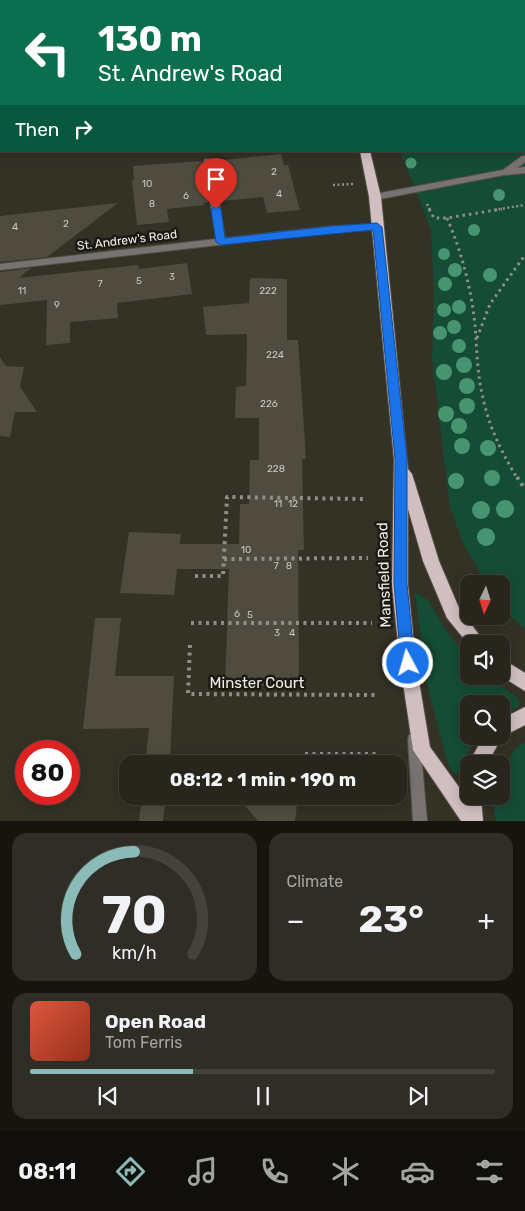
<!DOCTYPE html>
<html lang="en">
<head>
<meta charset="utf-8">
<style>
	:root { --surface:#27251c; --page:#2f2d25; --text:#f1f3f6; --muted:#a4a5a3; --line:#43423b; --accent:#8bbbb9 }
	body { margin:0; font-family:Rubik,sans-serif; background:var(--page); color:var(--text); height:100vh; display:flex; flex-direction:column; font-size:19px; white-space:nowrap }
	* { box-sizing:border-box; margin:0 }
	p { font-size:16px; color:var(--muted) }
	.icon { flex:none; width:28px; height:28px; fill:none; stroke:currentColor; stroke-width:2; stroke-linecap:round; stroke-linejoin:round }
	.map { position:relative; height:821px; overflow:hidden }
	.panel { display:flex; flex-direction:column; gap:12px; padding:12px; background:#15140f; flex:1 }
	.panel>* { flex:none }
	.hud { position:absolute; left:0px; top:0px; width:525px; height:152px; box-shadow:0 2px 12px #0003,0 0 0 1px var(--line); background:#0b6e4f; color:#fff; overflow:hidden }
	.needle { width:32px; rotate:184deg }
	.buttons { position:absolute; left:460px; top:575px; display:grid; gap:10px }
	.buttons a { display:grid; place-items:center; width:50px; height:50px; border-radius:10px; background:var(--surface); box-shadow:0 2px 12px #0003,0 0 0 1px var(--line); font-size:25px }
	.speed { position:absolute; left:15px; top:740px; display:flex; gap:10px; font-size:25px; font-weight:700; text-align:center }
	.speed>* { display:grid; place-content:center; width:65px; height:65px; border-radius:50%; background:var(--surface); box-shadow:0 2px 12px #0003,0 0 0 1px var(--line); line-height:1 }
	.speed .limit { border:8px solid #d22; background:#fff; color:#111 }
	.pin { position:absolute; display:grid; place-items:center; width:42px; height:42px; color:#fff; margin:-51px -21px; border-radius:50% 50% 50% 0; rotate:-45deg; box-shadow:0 0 5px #0007 }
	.pin .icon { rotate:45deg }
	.me { position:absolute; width:55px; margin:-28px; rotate:354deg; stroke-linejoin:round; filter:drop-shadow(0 0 4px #0008) }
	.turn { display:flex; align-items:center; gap:18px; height:105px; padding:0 15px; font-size:22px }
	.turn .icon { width:65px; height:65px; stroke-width:2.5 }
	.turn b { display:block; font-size:35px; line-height:42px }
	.then { display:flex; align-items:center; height:48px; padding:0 15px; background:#0003; gap:10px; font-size:19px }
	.big { font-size:38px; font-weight:700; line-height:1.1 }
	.panel .card { flex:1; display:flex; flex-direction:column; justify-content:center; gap:8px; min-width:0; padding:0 18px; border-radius:15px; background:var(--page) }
	.panel .dial { align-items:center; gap:0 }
	.dial svg { height:130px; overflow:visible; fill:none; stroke:var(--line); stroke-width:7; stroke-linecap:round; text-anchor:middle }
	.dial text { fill:var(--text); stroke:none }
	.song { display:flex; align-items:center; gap:15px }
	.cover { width:60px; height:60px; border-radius:8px; background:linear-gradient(135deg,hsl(10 70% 55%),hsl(10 70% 35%)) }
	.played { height:5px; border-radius:2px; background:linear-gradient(90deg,var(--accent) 35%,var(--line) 35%) }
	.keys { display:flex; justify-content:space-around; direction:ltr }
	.heat { display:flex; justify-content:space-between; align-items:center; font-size:28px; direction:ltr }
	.panel .tiles { flex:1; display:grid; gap:12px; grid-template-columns:1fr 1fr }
	.card:last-child { grid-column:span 2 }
	.trip { position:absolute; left:119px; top:755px; width:288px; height:50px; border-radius:15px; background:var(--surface); box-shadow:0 2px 12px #0003,0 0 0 1px var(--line); font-weight:700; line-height:50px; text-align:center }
	.menu { display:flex; height:80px; justify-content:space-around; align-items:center; background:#100f0b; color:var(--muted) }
	.menu .icon { width:35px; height:35px }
	.menu .current { color:var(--accent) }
	.menu b { font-size:22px; color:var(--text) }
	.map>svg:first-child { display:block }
	.green { fill:#154c36 }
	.building { fill:#4f4c3f }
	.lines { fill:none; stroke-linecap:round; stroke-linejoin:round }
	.service-casing { stroke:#524f44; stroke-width:2 }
	.pedestrian-casing { stroke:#524f44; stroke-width:2 }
	.minor-casing { stroke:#524f44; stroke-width:2 }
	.trunk-casing { stroke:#524f44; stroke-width:2 }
	.path-far2 { stroke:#918f85; stroke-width:2.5; stroke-dasharray:2 2.5; stroke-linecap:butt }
	.path-far1 { stroke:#918f85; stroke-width:3; stroke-dasharray:2.5 4; stroke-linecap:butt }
	.path { stroke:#918f85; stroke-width:4; stroke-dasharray:3 4.5; stroke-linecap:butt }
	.service { fill:#797272; fill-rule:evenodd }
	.pedestrian { fill:#797272; fill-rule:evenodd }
	.minor { fill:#797272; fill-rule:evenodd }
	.trunk { fill:#d0bec0; fill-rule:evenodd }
	.tree { fill:#479570 }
	.route { fill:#1a73e8; stroke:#114b97 }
	.labels { text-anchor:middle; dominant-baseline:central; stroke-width:5; stroke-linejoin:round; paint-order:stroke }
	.number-label { font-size:10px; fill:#c7c6bc }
	.street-label { font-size:12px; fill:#efeee6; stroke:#1a1914 }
	.near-street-label { font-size:15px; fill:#efeee6; stroke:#1a1914 }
</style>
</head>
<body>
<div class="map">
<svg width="525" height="821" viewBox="0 0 525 821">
	<rect width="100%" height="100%" fill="#343125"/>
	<!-- green -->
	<path class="green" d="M325,0H525V629C506,612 501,610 501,584H487L463,543L450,508L432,359L434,294L431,230L400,151H524V1Z
		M415,592L428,600L447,632L469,658V676H488L519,699V706L501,717V704H469V736H478L465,758L463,771L456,774L451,771L445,754L426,680Z
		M525,742V821H496L494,813V796H501V768L519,745Z"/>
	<!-- building -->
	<path class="building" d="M281,154L284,165H288L300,210L267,213L263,197L221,201L214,161Z
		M202,161L208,202L203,203L204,205L167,209L169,222L137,225L132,180H134L133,166Z
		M118,203L47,257L0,262V216Z
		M187,263L192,294L117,303L118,318L70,322V343L46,345L47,300L0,305V272L31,268L19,278L138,265L139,269Z
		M250,278L287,279V340H298L306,459H302L304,550H298L299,687L225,685L229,569H177L174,595L120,593L129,532L181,534L180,544H239L240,504H249L250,460H259V418H235L236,387L246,386L247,334L206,335L203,307L249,303Z
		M0,357L6,366L24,367L20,387L37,412H15L10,437L0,436Z
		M95,618H121L115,676H174L170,758L264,761V764H145L149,728L83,729Z
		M142,796H298L295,821H258L240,800L166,797L163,821H139Z"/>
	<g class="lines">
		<defs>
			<path id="service" d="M0,15H1V20H0Z
				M522,156H525V162L509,174L375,200L371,197L375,194L503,170Z
				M414,734L419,735L420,740L427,821H413L408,740L409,735Z"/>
			<path id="pedestrian" d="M525,167V173L506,175L502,172L506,169Z"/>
			<path id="minor" d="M205,159H211L212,161L225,238L332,226L377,224L381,227L377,230L332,232L0,270V264L216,239L204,161Z"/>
			<path id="trunk" d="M297,0H306V1H297Z
				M360,151H370L381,197L408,469L412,474L439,561L459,608L486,644H469V645L447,618L423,561L408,509V585L416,663L430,747L464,794L469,788V796H481L483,821H461L413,750L400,663L392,585L394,459L369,197Z
				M501,658L525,673V691L501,676Z
				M525,707V725L502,737L487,764H469V766L468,764L484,736H501V719Z"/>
		</defs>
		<!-- service casing -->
		<use href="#service" class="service-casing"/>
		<!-- pedestrian casing -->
		<use href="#pedestrian" class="pedestrian-casing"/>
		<!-- minor casing -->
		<use href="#minor" class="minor-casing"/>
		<!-- trunk casing -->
		<use href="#trunk" class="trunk-casing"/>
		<!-- path-far2 -->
		<path class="path-far2" d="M505,0L507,1
			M524,103L525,105
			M333,185L353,184
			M427,204L430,210
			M494,210L525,205"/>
		<!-- path-far1 -->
		<path class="path-far1" d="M429,209L434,218H447L502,209
			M447,218C462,253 471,288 475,325C477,349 477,374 483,398C489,427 502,453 517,478
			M477,338L490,304L525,255"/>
		<!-- path -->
		<path class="path" d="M517,477L525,489
			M224,559L368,558
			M195,576H223L227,497L363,499
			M191,623H372
			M190,645L188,694L375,695
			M305,754H380"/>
		<!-- service -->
		<use href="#service" class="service"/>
		<!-- pedestrian -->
		<use href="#pedestrian" class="pedestrian"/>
		<!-- minor -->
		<use href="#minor" class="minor"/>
		<!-- trunk -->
		<use href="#trunk" class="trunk"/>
	</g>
	<!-- trees -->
	<g class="tree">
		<circle cx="411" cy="163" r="5.5"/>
		<circle cx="499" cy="195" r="6"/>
		<circle cx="474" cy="230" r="6"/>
		<circle cx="444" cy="254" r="6"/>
		<circle cx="455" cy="270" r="7"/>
		<circle cx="490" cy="275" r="7"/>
		<circle cx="445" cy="284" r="7"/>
		<circle cx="459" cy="307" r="7"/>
		<circle cx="444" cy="310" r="7"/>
		<circle cx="454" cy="327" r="7"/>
		<circle cx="440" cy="333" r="7"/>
		<circle cx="459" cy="346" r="7"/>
		<circle cx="464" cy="365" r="8"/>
		<circle cx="444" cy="372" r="8"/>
		<circle cx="467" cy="386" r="8"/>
		<circle cx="467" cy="406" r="8"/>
		<circle cx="446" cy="414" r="8"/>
		<circle cx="459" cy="426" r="8"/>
		<circle cx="462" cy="446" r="8"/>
		<circle cx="488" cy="448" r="8"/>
		<circle cx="492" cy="478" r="8"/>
		<circle cx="456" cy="481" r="8"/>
		<circle cx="505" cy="509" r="9"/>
		<circle cx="481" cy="510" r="9"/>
		<circle cx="486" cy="537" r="9"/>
	</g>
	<!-- route -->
	<path class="route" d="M216,206L221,209L225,238L332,226L377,223L382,227L407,459V584L415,663L413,668L408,670L403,668L401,663L394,584L395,459L373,230L221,245L216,242L211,209Z"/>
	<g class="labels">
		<!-- number labels -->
		<g class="number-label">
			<text x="274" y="172">2</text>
			<text x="147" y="184">10</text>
			<text x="279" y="194">4</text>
			<text x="186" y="196">6</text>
			<text x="152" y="204">8</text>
			<text x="66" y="224">2</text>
			<text x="15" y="227">4</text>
			<text x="172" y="277">3</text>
			<text x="139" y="281">5</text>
			<text x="100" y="284">7</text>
			<text x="22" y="291">11</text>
			<text x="268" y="291">222</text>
			<text x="57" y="305">9</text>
			<text x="275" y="355">224</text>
			<text x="269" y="404">226</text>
			<text x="276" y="469">228</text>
			<text x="278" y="504">11</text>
			<text x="293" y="504">12</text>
			<text x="246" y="550">10</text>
			<text x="276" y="566">7</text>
			<text x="289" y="566">8</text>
			<text x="237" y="614">6</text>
			<text x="250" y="615">5</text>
			<text x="277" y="633">3</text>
			<text x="292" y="633">4</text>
		</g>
		<!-- street labels -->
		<g class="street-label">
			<text transform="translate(127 240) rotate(-7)">St. Andrew's Road</text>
		</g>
		<!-- near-street labels -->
		<g class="near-street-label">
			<text transform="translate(384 575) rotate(-92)">Mansfield Road</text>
			<text x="257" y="683">Minster Court</text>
		</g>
	</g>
</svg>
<div class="buttons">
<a><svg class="needle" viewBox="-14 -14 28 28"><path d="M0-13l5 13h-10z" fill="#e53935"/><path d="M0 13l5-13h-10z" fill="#a4a5a3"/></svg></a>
<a><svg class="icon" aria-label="sound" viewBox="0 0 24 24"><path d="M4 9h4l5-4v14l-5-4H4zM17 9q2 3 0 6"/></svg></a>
<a><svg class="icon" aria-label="search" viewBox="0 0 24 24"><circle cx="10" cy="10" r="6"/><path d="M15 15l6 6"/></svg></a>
<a><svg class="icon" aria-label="layers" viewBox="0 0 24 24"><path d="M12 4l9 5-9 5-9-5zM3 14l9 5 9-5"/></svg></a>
</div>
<div class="speed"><div class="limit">80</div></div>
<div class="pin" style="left:216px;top:209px;background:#d93025"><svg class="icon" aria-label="arrive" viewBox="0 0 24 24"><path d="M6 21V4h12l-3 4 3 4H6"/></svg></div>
<svg class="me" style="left:408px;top:663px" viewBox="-20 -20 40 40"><circle r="17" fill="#1a73e8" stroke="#fff" stroke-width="3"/><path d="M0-11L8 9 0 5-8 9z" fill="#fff"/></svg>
<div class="trip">08:12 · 1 min · 190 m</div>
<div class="hud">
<div class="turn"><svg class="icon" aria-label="left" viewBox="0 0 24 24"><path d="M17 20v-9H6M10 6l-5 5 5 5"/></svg><div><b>130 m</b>St. Andrew's Road</div></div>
<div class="then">Then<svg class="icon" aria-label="right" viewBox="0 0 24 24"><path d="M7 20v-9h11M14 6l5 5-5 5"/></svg></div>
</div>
</div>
<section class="panel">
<div class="tiles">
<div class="card dial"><svg viewBox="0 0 100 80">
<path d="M14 69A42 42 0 1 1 86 69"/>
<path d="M14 69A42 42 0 0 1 50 6" stroke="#8bbbb9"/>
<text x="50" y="56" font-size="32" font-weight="700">70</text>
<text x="50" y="72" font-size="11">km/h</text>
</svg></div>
<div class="card"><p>Climate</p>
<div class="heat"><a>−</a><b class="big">23°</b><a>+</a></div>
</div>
<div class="card">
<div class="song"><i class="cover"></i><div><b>Open Road</b><p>Tom Ferris</p></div></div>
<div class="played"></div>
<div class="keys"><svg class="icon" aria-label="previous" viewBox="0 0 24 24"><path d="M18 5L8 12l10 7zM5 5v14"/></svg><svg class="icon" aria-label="pause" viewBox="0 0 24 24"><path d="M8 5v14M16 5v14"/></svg><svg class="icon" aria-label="next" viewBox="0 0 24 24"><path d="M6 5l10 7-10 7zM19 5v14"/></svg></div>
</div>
</div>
</section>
<nav class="menu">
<b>08:11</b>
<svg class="icon current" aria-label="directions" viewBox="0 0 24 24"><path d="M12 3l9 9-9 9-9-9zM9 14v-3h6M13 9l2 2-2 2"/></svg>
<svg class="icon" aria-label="music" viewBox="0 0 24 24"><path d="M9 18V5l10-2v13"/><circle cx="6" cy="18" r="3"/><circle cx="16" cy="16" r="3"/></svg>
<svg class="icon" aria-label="phone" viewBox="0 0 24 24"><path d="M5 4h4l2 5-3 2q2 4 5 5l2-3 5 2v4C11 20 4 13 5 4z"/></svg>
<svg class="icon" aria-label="climate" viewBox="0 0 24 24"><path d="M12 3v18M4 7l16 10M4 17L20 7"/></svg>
<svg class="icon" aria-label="car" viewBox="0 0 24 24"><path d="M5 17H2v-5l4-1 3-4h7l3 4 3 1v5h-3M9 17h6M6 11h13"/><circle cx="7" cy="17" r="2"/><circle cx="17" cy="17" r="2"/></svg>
<svg class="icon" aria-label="filters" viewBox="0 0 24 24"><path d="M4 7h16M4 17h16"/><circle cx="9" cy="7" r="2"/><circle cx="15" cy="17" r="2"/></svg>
</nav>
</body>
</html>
